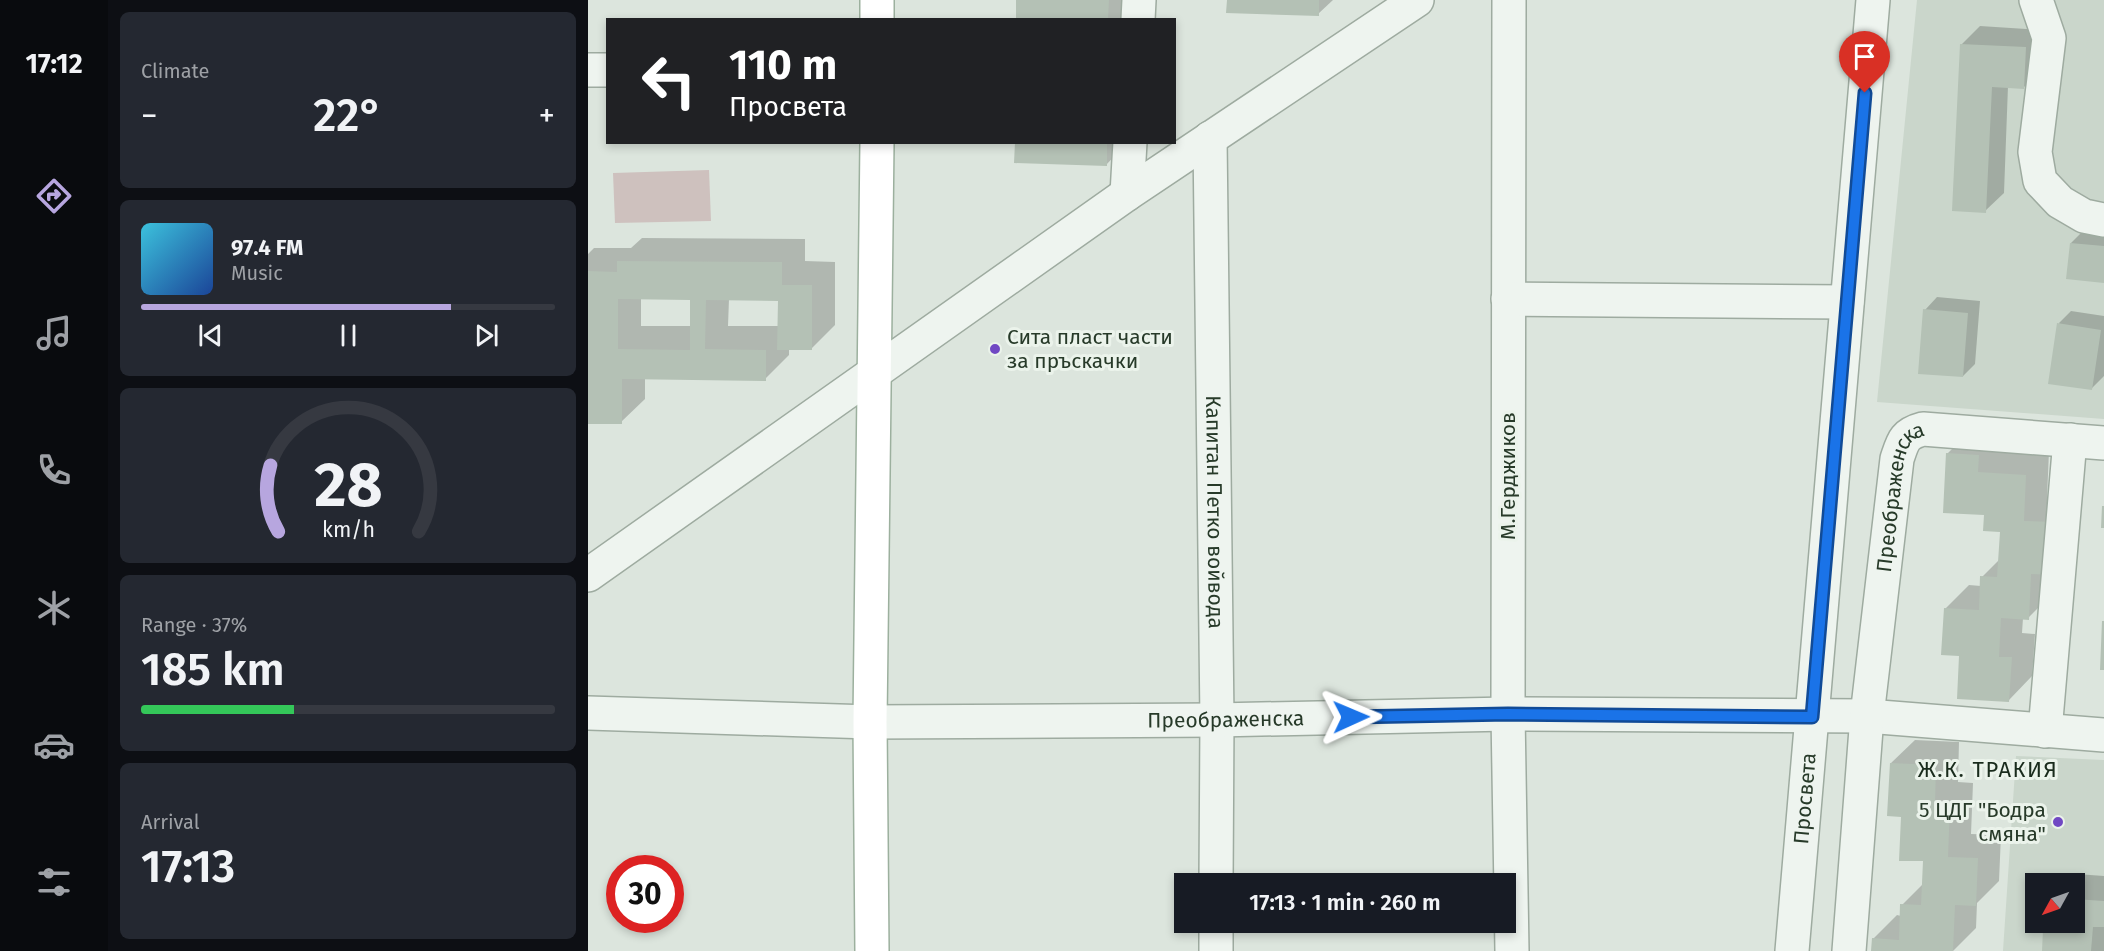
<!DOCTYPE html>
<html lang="en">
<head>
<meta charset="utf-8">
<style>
	:root { --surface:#171b24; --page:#242831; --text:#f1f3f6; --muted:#9ea1a6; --line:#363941; --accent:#b7a6df }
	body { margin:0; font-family:"Fira Sans",sans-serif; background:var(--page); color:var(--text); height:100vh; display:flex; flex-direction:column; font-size:22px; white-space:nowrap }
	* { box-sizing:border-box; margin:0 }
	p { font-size:20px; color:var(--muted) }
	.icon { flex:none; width:33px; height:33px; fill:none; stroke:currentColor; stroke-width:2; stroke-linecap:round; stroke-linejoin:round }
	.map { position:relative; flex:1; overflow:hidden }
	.drawer { display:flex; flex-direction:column; gap:12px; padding:12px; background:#0d0f14; width:480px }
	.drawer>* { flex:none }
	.banner { position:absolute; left:18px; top:18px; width:570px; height:126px; border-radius:0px; box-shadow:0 3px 9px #0003; background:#202124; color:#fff; overflow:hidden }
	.needle { width:39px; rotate:230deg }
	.tools { position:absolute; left:1437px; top:873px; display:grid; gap:12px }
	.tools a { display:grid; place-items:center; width:60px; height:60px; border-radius:0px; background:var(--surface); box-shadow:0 3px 9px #0003; font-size:30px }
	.speed { position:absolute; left:18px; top:855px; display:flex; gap:12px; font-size:30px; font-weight:700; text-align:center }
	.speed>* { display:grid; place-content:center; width:78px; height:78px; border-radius:50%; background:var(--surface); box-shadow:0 3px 9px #0003; line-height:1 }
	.speed .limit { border:9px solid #d22; background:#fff; color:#111 }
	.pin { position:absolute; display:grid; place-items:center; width:51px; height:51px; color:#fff; margin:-62px -26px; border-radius:50% 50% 50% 0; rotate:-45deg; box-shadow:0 0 6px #0007 }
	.pin .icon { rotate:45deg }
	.me { position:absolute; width:66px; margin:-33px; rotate:89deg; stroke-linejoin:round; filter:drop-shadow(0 0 4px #0008) }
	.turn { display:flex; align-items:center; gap:21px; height:126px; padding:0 24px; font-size:27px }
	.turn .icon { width:78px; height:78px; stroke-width:2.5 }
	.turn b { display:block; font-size:42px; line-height:51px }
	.big { font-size:45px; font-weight:600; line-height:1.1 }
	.drawer .tile { flex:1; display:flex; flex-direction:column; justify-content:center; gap:9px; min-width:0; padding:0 21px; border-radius:9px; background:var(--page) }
	.drawer .dial { align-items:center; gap:0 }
	.dial svg { height:156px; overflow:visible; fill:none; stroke:var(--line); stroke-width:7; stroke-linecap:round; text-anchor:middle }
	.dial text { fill:var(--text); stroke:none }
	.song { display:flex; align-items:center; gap:18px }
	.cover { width:72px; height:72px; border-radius:9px; background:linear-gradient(135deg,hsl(190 70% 55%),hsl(220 70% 35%)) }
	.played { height:6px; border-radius:3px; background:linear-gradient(90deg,var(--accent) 75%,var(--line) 75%) }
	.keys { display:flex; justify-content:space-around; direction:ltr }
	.heat { display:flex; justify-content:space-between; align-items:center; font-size:33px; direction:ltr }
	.charge { height:9px; border-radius:4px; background:linear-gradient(90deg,#34c759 37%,var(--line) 0) }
	.trip { position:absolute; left:586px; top:873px; width:342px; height:60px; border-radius:0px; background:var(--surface); box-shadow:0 3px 9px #0003; font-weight:600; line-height:60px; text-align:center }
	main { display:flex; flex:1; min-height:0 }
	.tabs { display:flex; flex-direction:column; width:108px; justify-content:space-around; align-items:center; background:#090b0e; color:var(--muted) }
	.tabs .icon { width:42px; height:42px }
	.tabs .current { color:var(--accent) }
	.tabs b { font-size:27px; color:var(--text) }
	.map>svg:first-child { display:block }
	.built { fill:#cad6cb; fill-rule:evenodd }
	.green { fill:#cec1be }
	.shadow { fill:#0003; fill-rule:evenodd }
	.building { fill:#b4c1b5; fill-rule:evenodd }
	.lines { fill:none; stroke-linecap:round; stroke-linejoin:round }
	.minor-casing { stroke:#9eaba0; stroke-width:36 }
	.major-casing { stroke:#9cb09e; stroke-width:36 }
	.minor { stroke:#eef4ef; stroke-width:33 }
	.major { stroke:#fff; stroke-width:33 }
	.route-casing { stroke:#114b97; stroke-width:15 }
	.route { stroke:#1a73e8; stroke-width:10 }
	.poi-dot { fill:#7048c3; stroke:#ebf3eb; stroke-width:2 }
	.labels { text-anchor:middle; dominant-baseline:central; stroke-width:6; stroke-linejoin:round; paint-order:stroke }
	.poi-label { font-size:21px; fill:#273a29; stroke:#ebf3eb; text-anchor:start }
	.street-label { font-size:21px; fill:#273a29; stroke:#ebf3eb }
	.neighbourhood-label { font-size:22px; letter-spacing:1.5px; fill:#192b1c; stroke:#ebf3eb }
</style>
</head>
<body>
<main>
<nav class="tabs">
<b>17:12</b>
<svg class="icon current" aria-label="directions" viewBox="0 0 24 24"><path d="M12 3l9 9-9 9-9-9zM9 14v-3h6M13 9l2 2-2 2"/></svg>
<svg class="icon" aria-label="music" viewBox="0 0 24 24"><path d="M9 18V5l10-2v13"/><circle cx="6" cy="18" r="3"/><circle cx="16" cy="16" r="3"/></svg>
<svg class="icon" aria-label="phone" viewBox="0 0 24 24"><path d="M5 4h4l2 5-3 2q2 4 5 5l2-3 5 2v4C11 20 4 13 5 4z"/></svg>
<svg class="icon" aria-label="climate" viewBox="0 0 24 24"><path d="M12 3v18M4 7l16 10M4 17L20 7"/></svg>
<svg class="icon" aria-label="car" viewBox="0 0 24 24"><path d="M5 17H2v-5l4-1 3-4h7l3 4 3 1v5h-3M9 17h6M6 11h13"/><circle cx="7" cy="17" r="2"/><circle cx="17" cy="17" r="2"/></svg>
<svg class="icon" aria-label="filters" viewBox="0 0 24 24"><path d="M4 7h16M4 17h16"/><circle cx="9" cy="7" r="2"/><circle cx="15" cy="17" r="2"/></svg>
</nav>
<section class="drawer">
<div class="tile"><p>Climate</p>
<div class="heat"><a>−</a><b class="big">22°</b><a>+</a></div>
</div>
<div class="tile">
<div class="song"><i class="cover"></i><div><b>97.4 FM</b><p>Music</p></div></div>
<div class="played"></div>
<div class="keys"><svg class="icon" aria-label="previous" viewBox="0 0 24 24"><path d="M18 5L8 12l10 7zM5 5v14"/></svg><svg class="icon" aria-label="pause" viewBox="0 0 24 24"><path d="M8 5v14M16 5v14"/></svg><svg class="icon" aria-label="next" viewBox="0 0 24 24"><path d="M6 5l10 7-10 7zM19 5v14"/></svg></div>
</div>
<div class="tile dial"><svg viewBox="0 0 100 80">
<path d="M14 69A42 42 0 1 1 86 69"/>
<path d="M14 69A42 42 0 0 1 10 35" stroke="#b7a6df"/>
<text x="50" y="56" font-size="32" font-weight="700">28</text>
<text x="50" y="72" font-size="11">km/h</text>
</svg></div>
<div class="tile"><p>Range · 37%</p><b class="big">185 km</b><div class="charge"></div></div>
<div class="tile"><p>Arrival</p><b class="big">17:13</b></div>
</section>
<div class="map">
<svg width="1516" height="951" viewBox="0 0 1516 951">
	<rect width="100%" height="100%" fill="#dce5dd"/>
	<!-- built -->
	<path class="built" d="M1329,0H1516V419L1289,402Z
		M1428,756L1516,760V951H1415ZM1448,884H1486V922H1448Z"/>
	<!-- green -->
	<path class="green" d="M121,170L123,221L27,223L25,173Z"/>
	<!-- shadow -->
	<path class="shadow" d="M430,0H538L537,20H429Z
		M640,0H745L730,14Z
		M1392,26L1456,30L1454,69L1436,87L1420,86L1416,193L1397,211L1373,45Z
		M428,142H536V146L518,165Z
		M1507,219L1516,221V282L1480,278L1483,243Z
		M54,238L217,239V261L247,262V325L223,349L201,348V355L177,379L57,378V399L33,422H0V254L6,248H43ZM53,298H104V326H53ZM141,299H191V326H140Z
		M1349,297L1392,301L1387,364L1375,376L1337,310Z
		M1483,311L1516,316V376L1503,389L1471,323Z
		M1383,430L1461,451L1459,498L1491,499L1464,594L1440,618H1435L1434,633L1447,634L1444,676L1421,700L1373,654L1357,609L1381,585L1393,586L1394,577L1412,559L1413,530L1397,514L1359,454Z
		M1327,740L1371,742L1370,782L1385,783L1383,834L1413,835L1411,881L1389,903L1388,928L1365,951H1285V939L1309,915L1313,916L1314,905L1335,884L1336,860L1314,816L1303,763Z
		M1475,873L1516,876V951H1455L1486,922V884H1465Z"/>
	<!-- building -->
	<path class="building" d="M428,0H521L520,20H428Z
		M639,0H731V16L638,13Z
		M1372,44L1438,47L1436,89L1404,87L1398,213L1364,211Z
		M427,142H519V166L426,163Z
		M1482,243L1516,246V283L1478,279Z
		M29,261L194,262V285H224V350H189L190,301L118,300L117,349L178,350V381L34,379V424H0V271L29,272ZM30,299L102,300V350L30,349Z
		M1335,309L1380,313L1375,377L1330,374Z
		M1469,323L1513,330L1504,390L1460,384Z
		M1358,453L1391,455L1390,472L1438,475L1436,521L1468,522L1465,575L1443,574L1441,620L1413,618L1411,657H1424L1421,702L1369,699L1371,656L1353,655L1356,608L1391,610L1392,576L1409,577L1412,532L1395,531L1396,515L1355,513Z
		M1514,506H1516V528H1513Z
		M1514,621H1516V670H1512Z
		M1302,763L1348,765L1347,805L1362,806L1360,857L1390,858L1388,906L1367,905L1365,951H1283L1284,938L1311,940L1312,904L1333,905L1335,861H1311L1313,817L1299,816Z
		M1486,899L1516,901V927H1505L1503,951H1454L1455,929H1448V922H1486Z"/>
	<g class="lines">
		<defs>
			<g id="minor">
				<path d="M921,0L920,714L924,951"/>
				<path d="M1448,0L1461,38L1447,152L1452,181L1472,202L1496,216L1516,220"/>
				<path d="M550,20L551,0"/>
				<path d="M0,70H20"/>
				<path id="s1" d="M622,138L629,720L628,884"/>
				<path d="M539,194L542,142"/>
				<path d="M920,299L1259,302"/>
				<path d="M0,575L539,194L829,0"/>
				<path id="s2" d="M0,713L282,722L629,720L920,714L1279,716L1516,735"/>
				<path d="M1457,731L1482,440"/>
				<path d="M628,951V922"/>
				<path id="s3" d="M1204,951L1285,0"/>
				<path id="s4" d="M1261,951L1279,716L1309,459C1315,441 1316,434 1335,429L1516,443"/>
			</g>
			<path id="major" d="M289,0V20
				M284,951L282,722L289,142"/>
		</defs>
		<!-- minor casing -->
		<use href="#minor" class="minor-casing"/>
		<!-- major casing -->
		<use href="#major" class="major-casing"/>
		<!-- minor -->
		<use href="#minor" class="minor"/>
		<!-- major -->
		<use href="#major" class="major"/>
	</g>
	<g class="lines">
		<defs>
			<path id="route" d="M763,717L920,714L1224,717L1277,93"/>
		</defs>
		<!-- route casing -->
		<use href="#route" class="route-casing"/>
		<!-- route -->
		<use href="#route" class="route"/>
	</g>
	<!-- markers -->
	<g class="poi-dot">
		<circle cx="407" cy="349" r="6"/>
		<circle cx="1470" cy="822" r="6"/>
	</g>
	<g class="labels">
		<!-- poi labels -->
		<g class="poi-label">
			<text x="419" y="337">Сита пласт части<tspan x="419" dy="24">за пръскачки</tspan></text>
			<text x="1458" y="810" text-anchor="end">5 ЦДГ "Бодра<tspan x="1458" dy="24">смяна"</tspan></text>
		</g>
		<!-- street labels -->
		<g class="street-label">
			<text transform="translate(920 476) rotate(-90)">М.Герджиков</text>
			<text stroke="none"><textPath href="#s4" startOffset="459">Преображенска</textPath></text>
			<text stroke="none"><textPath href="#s1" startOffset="374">Капитан Петко войвода</textPath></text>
			<text stroke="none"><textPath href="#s2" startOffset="638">Преображенска</textPath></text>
			<text stroke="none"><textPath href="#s3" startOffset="153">Просвета</textPath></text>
		</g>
		<!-- neighbourhood labels -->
		<g class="neighbourhood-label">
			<text x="1400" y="769">Ж.К. ТРАКИЯ</text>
		</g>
	</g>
</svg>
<div class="tools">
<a><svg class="needle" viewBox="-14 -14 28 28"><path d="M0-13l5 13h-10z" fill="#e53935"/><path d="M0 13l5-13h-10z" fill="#9ea1a6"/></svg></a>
</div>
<div class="speed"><div class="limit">30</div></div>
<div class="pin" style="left:1277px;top:93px;background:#d93025"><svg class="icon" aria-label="arrive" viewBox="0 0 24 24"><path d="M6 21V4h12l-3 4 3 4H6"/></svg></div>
<svg class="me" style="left:763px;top:717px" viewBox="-20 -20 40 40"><path d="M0-17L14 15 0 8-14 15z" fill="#1a73e8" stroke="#fff" stroke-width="4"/></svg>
<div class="trip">17:13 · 1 min · 260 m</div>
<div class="banner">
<div class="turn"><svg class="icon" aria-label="left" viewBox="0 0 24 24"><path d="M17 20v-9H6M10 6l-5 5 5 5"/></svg><div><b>110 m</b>Просвета</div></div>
</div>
</div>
</main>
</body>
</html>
